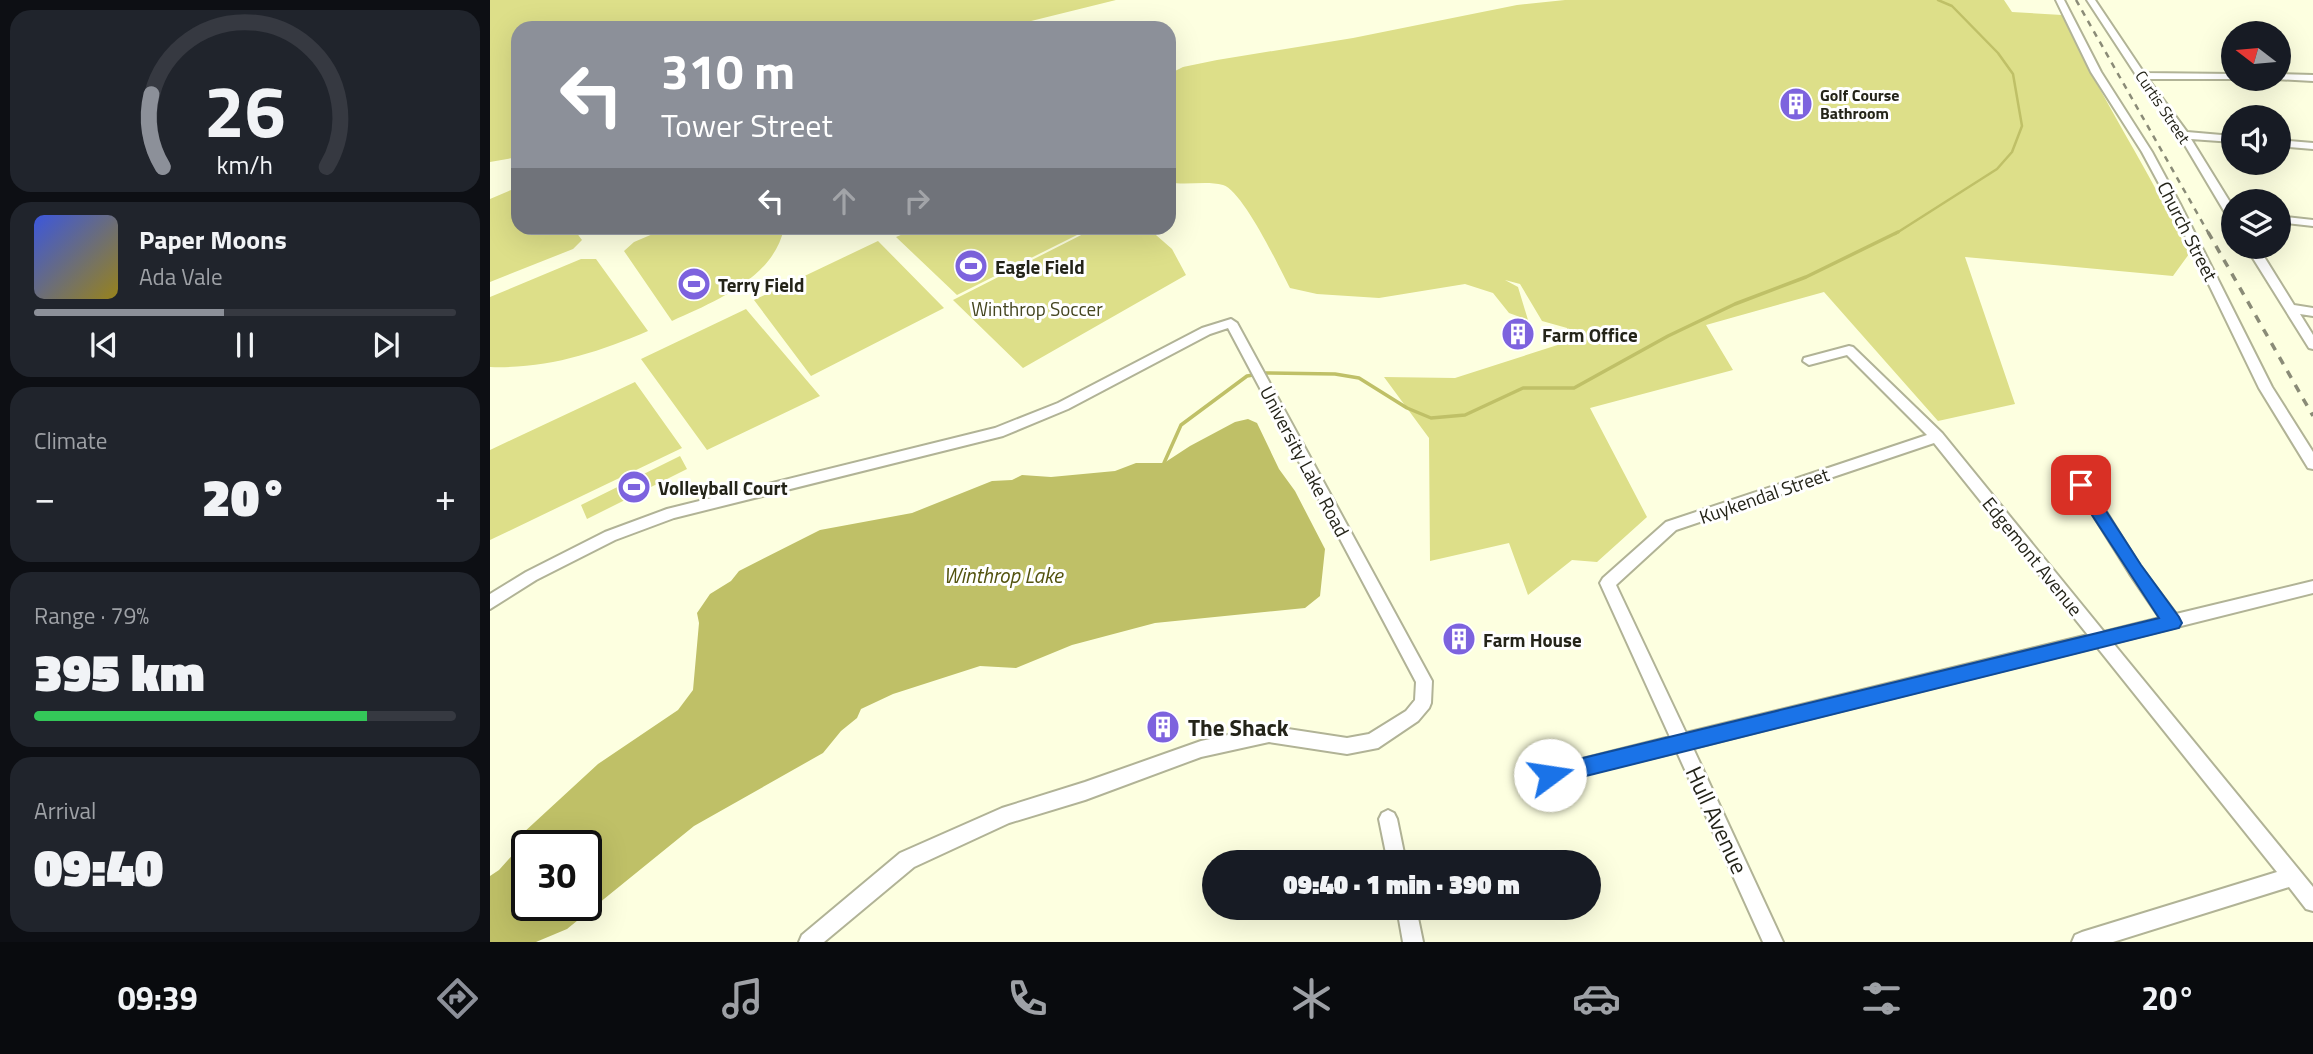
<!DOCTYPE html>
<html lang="en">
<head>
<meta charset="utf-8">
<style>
	:root { --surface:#171b24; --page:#20242c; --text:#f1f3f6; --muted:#9ea1a6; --line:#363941; --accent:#8c9099 }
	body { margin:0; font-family:"Titillium Web",sans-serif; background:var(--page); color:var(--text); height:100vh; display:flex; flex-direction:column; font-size:26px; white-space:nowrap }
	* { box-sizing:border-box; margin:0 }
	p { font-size:23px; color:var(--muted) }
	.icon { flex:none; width:38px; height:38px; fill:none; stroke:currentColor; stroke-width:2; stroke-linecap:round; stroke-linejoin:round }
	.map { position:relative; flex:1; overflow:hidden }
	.panel { display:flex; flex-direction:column; gap:10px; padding:10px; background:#0d0f14; width:490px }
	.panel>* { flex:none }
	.hud { position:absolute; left:21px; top:21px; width:665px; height:214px; border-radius:21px; box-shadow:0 7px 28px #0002; background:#8c9099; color:#fff; overflow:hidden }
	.needle { width:46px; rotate:286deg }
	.controls { position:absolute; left:1731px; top:21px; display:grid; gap:14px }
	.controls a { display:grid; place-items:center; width:70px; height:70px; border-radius:50%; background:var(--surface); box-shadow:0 7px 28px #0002; font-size:35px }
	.speed { position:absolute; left:21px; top:830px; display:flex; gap:14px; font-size:35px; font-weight:700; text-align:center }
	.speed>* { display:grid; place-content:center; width:91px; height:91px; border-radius:50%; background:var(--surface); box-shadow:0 7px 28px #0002; line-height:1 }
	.speed .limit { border:4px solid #111; border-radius:10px; background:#fff; color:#111 }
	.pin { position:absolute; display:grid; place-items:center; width:60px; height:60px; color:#fff; margin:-30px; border-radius:14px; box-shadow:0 4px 10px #0006 }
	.me { position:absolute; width:77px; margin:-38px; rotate:76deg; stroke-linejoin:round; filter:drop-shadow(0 0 5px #0008) }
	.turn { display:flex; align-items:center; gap:24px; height:147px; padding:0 35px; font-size:32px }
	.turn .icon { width:91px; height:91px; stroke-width:2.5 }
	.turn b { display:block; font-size:49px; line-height:60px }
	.lanes { display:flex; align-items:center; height:66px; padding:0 35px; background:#0003; justify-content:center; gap:35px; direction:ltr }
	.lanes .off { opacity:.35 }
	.big { font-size:52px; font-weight:800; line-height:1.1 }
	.panel .tile { flex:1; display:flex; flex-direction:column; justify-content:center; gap:10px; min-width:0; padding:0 24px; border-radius:21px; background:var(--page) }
	.panel .dial { align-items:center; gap:0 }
	.dial svg { height:182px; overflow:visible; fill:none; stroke:var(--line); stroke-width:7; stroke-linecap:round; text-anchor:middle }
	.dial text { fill:var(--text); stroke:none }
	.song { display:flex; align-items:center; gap:21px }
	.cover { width:84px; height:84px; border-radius:10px; background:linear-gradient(135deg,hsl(230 70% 55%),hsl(50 70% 35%)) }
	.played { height:7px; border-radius:4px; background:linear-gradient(90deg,var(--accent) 45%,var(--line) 45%) }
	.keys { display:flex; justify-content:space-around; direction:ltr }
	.heat { display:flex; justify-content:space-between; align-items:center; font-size:38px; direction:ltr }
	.charge { height:10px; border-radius:5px; background:linear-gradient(90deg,#34c759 79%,var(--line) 0) }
	.trip { position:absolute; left:712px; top:850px; width:399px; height:70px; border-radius:35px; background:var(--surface); box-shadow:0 7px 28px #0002; font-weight:800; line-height:70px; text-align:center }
	.menu { display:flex; height:112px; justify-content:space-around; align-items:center; background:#090b0e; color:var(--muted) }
	.menu .icon { width:49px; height:49px }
	.menu .on { color:var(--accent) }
	.menu b { font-size:32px; color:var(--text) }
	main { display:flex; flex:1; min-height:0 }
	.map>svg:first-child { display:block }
	.green { fill:#dddf89 }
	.water { fill:#bfc067; fill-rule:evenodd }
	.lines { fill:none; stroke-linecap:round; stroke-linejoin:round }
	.stream-far1 { stroke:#bfc067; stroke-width:2.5 }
	.stream { stroke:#bfc067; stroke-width:3.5 }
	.street-casing { stroke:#b1b396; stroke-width:4 }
	.street { fill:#fff; fill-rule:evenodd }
	.rail-far1 { stroke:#8a8b77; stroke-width:2.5; stroke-dasharray:6 6; stroke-linecap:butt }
	.rail { stroke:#8a8b77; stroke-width:3.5; stroke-dasharray:8 8; stroke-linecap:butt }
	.route { fill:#1a73e8; stroke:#114b97; stroke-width:2 }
	.labels { text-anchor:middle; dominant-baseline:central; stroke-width:6; stroke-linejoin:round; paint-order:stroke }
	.far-poi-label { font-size:16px; font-weight:bold; fill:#242419; stroke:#fff; text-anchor:start }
	.far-street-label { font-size:16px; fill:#242419; stroke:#fff }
	.street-label { font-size:19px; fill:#242419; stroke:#fff }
	.poi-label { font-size:19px; font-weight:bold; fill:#242419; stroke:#fff; text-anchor:start }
	.park-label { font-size:19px; fill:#454620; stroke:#fff }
	.water-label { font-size:21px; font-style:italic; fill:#53530f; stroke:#fff }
	.near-poi-label { font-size:23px; font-weight:bold; fill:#242419; stroke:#fff; text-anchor:start }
	.near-street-label { font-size:23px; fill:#242419; stroke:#fff }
</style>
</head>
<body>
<main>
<section class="panel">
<div class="tile dial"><svg viewBox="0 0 100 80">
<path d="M14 69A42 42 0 1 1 86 69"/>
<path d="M14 69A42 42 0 0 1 9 37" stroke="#8c9099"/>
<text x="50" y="56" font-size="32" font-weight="700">26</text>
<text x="50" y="72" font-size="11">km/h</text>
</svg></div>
<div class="tile">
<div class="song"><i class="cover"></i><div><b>Paper Moons</b><p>Ada Vale</p></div></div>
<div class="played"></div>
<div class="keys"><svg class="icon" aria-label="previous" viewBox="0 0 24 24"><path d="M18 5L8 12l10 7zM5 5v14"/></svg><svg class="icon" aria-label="pause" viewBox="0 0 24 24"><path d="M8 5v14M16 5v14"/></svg><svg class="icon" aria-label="next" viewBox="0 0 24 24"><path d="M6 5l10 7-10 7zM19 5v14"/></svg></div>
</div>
<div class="tile"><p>Climate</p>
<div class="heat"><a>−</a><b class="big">20°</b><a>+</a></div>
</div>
<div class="tile"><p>Range · 79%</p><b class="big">395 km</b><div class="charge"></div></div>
<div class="tile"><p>Arrival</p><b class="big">09:40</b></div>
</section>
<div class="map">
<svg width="1823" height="942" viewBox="0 0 1823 942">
	<rect width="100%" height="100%" fill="#fdffe0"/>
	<!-- green -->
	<path class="green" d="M0,0H626L513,28H28V157L0,162Z
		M1075,0H1514L1522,12L1572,15C1610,97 1660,171 1699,254L1683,276L1475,257L1525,404L1448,421L1334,292L1216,325L1243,370L1100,408L1157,517L1107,562L1082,560L1038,595L1019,543L940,561L939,438L894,377L965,378L1080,341L1077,328L1052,321L1030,284L1015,280L1028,287L1038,320L1019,313L1003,293L975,284L889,298L827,294L800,288C789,267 753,191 733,185C715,180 697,186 679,182V74L693,67L727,60L863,38L1027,5Z
		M28,187V228H83L92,240L83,249L0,282V199Z
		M177,228H294C284,278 224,302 182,321L134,251L144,242Z
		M427,228H601L467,295L406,237Z
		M605,228H658L682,249L696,275L533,368L463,300Z
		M388,241L454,308L321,376L264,300Z
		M91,259H106L158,331C106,353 57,369 0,367V297Z
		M256,309L330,396L217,450L151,359Z
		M145,382L192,448L0,540V450Z
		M190,456L197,469L97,519L91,505Z"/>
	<!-- water -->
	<path class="water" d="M758,419L767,423L789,469L805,491L835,549L830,596L815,608L665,623L582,645L526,668L490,666L403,694L371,709L367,718L351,731L333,753L204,826L77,929L46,942H0V876L9,870L36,840L32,834L108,764L188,710L203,690L209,623L207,613L220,594L241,581L249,571L330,530L422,513L502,481L522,480L532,475L561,477L625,471L646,463H674L700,446L745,422ZM37,845H96V905H37Z"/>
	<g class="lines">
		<!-- stream-far1 -->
		<path class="stream-far1" d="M1405,234L1507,169L1522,152L1532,126L1523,74L1508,53L1462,6L1448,0"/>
		<!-- stream -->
		<path class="stream" d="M776,373L845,374L869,378L917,408L941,418L975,415L1033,388H1084L1178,336L1245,304L1316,277L1408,232
			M674,463L691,425L757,376L763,375"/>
		<defs>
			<path id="street" d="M1566,0H1574L1611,72L1662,152L1690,204L1782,387L1823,452V469L1818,468L1769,388L1680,204L1652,152L1601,72Z
				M1597,0H1605L1654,73L1743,74V79H1747H1658L1697,132L1743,136V142L1701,139L1743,207V219L1737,216L1680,120L1648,78Z
				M1788,74L1823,75V81L1785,79H1788Z
				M1788,140L1823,143V149L1788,146Z
				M1788,216L1823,220V226L1788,222Z
				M1756,247H1768L1804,305L1823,308V316L1810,314L1823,335V349L1819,348Z
				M741,319L747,323L942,681L941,703L939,708L928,721L888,748L857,754L779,742L711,757L595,800L519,823L424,867L334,942H309L312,935L410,853L512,808L595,782L711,741L779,726L857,738L879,734L916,711L925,700L926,682L738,328L720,334L578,409L513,436L184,518L125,540L46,580L0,609V594L36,572L115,532L177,509L505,428L568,403L712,328Z
				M1359,346L1363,347L1452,433L1614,632L1670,618L1640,574L1573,467L1571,463L1578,458L1583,459L1650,566L1686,614L1823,581V593L1623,643L1823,887V911L1816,909L1799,887L1623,942H1582L1585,935L1592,932L1787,872L1607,647L1203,748L1293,942H1273L1187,752L1060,783L1054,781L1051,775L1054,769L1060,767L1180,737L1110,583L1113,578L1176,522L1437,435L1357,355L1319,365L1313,361L1314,358ZM1444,443L1598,635L1196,733L1126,585L1186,530Z
				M898,810L904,813L907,819L916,863H898L889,819L892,813Z
				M907,908H926L933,942H913Z"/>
		</defs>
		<!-- street casing -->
		<use href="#street" class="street-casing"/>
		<!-- street -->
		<use href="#street" class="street"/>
		<!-- rail-far1 -->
		<path class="rail-far1" d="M1586,0L1719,234"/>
		<!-- rail -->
		<path class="rail" d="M1718,232L1823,416"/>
	</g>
	<!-- route -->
	<path class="route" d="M1591,478L1596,480L1651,565L1689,617L1692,623L1689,628L1060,785L1053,782L1050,775L1053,769L1060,766L1669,618L1585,489L1583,485Z"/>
	<!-- icons -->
	<defs>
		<symbol id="building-disc" viewBox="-11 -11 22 22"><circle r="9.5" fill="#7d63de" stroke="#fff"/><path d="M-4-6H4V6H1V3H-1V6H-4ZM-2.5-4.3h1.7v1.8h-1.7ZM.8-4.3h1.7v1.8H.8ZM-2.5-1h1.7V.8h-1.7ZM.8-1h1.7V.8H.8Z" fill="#fff"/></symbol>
		<symbol id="stadium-disc" viewBox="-11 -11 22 22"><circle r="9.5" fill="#7d63de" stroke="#fff"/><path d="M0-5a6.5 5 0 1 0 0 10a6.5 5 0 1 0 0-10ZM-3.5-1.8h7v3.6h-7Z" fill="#fff"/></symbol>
	</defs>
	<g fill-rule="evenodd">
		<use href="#building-disc" x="1287" y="85" width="38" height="38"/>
		<use href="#stadium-disc" x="462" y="247" width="38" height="38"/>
		<use href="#stadium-disc" x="185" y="265" width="38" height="38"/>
		<use href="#building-disc" x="1009" y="315" width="38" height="38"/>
		<use href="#stadium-disc" x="125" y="468" width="38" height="38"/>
		<use href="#building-disc" x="950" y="620" width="38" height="38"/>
		<use href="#building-disc" x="654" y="708" width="38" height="38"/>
	</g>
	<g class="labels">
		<!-- far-poi labels -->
		<g class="far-poi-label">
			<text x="1330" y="95">Golf Course<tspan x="1330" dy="18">Bathroom</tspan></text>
		</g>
		<!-- far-street labels -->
		<g class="far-street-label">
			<text transform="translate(1673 107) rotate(56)">Curtis Street</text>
		</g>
		<!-- street labels -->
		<g class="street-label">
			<text transform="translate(1698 231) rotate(63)">Church Street</text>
			<text transform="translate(815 461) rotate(62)">University Lake Road</text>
			<text transform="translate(1274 495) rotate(-19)">Kuykendal Street</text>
			<text transform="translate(1543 556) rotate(51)">Edgemont Avenue</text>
		</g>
		<!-- poi labels -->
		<g class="poi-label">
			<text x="505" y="266">Eagle Field</text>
			<text x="228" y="284">Terry Field</text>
			<text x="1052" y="334">Farm Office</text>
			<text x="168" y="487">Volleyball Court</text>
			<text x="993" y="639">Farm House</text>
		</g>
		<!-- park labels -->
		<g class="park-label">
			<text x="547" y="308">Winthrop Soccer</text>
		</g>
		<!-- water labels -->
		<g class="water-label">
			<text x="513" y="575">Winthrop Lake</text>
		</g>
		<!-- near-poi labels -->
		<g class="near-poi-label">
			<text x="698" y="727">The Shack</text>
		</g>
		<!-- near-street labels -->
		<g class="near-street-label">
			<text transform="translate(1227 820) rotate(65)">Hull Avenue</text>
		</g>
	</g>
</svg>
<div class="controls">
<a><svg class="needle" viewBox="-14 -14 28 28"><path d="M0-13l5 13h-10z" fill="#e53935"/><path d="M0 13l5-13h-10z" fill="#9ea1a6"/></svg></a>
<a><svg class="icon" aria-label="sound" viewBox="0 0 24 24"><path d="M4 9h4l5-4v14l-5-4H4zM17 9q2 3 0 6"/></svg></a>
<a><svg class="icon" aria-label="layers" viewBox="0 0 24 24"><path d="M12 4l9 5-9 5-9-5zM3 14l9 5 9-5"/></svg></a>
</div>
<div class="speed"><div class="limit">30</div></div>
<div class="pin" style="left:1591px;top:485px;background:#d93025"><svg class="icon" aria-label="arrive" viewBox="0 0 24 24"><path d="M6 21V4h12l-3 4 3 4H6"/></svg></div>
<svg class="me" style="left:1060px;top:775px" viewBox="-20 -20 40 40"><circle r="19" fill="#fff"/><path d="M0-13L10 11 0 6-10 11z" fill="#1a73e8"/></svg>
<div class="trip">09:40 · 1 min · 390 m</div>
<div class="hud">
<div class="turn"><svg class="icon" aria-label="left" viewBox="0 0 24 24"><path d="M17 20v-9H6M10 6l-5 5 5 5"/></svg><div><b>310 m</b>Tower Street</div></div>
<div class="lanes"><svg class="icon" aria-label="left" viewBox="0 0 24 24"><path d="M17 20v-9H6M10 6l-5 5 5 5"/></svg><svg class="icon off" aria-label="ahead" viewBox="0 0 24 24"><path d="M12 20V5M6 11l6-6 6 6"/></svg><svg class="icon off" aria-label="right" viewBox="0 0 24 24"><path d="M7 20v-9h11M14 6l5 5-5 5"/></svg></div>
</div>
</div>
</main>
<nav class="menu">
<b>09:39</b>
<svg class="icon on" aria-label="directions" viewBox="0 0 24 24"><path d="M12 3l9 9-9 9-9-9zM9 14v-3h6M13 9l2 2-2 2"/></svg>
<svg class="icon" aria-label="music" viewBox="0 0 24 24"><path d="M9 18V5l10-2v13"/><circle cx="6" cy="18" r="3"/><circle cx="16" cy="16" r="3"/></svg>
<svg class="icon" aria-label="phone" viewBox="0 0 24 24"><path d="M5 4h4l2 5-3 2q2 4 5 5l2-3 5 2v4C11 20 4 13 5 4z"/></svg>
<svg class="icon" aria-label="climate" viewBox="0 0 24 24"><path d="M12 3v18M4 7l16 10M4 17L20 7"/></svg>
<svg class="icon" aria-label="car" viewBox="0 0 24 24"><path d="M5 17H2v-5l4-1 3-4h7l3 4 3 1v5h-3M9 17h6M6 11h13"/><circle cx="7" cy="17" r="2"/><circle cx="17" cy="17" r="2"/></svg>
<svg class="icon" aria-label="filters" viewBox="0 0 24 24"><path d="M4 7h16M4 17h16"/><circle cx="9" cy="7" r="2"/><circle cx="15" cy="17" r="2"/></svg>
<b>20°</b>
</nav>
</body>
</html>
